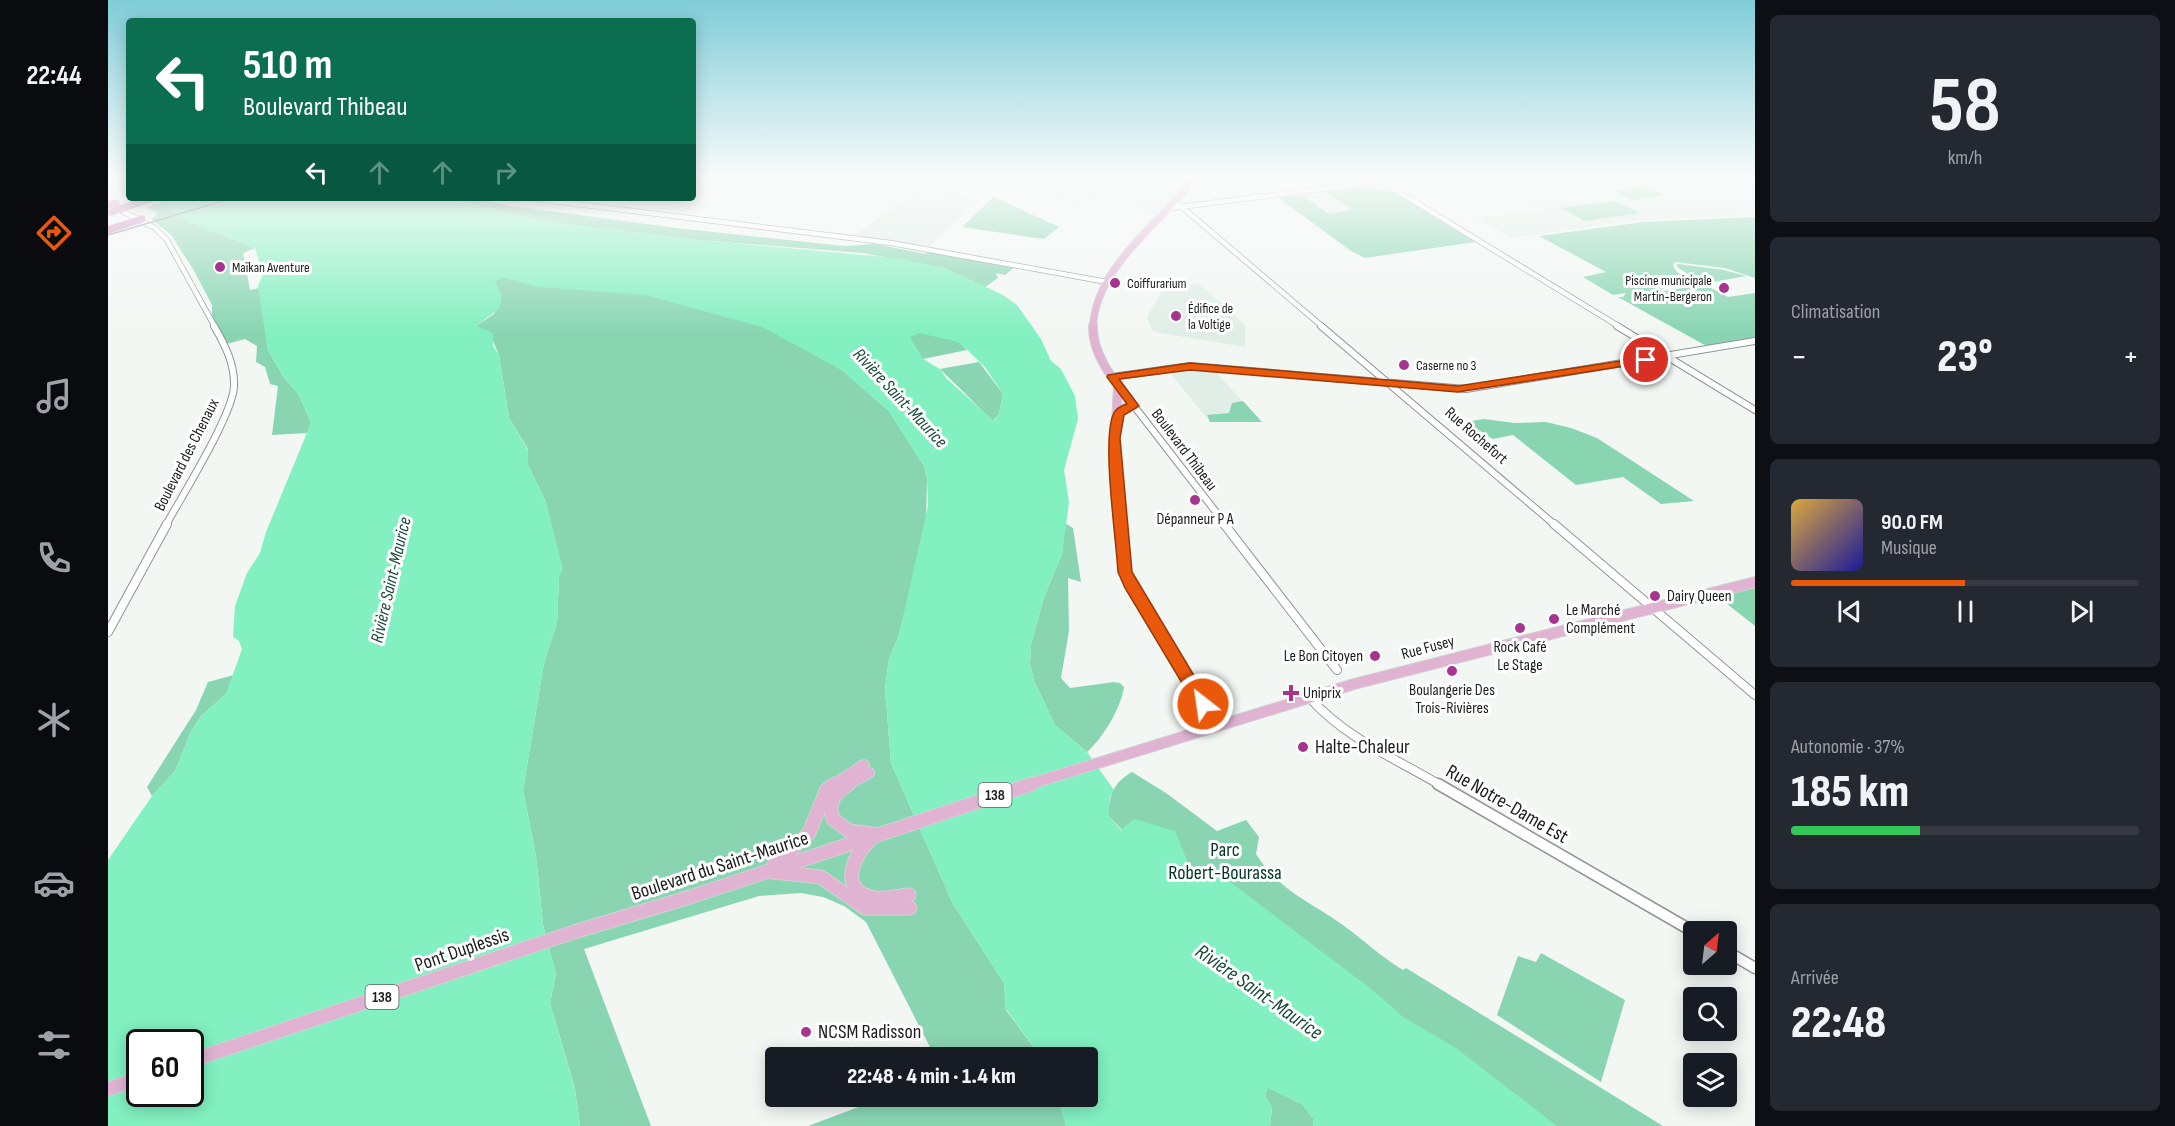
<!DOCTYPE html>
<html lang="fr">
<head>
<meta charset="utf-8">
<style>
	:root { --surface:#171b24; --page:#242831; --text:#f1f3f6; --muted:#9ea1a6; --line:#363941; --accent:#ea580c }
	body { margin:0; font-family:"Sofia Sans Condensed",sans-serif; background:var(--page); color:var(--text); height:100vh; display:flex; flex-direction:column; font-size:22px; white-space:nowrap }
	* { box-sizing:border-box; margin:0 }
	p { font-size:20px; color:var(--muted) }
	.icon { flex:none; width:33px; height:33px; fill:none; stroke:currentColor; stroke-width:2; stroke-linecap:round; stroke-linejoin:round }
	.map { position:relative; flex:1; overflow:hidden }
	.side { display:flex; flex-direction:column; gap:15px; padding:15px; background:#0d0f14; width:420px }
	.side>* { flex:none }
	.banner { position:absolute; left:18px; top:18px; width:570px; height:183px; border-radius:6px; box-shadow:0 3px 15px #0003; background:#0b6e4f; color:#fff; overflow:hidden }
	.needle { width:39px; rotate:28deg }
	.controls { position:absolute; left:1575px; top:921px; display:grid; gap:12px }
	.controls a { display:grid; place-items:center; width:54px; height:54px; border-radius:6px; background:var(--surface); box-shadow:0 3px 15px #0003; font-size:30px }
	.speed { position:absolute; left:18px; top:1029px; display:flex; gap:12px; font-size:30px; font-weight:700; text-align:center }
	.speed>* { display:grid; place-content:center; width:78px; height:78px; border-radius:50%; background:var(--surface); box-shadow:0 3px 15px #0003; line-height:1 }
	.speed .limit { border:3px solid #111; border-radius:9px; background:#fff; color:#111 }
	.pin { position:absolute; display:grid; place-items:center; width:51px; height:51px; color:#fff; margin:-26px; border:3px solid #fff; border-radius:50%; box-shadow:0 2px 6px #0007 }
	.me { position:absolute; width:66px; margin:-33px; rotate:330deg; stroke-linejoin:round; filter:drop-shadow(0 0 4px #0008) }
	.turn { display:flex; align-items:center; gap:21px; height:126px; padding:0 18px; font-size:27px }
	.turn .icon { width:78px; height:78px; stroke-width:2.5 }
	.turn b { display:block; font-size:42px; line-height:51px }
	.lanes { display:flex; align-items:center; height:57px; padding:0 18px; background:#0003; justify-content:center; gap:30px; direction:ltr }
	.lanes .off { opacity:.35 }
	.big { font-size:45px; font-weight:800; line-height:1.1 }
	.side .widget { flex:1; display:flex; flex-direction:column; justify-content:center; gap:9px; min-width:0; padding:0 21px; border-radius:9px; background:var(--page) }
	.side .dial { align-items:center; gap:0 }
	.dial b { font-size:78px; line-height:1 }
	.song { display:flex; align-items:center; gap:18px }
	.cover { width:72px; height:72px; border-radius:9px; background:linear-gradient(135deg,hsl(40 70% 55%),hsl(240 70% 35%)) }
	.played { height:6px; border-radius:3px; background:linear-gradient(90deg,var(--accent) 50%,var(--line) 50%) }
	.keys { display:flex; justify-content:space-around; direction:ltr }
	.heat { display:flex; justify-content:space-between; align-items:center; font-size:33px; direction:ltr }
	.charge { height:9px; border-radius:4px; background:linear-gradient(90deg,#34c759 37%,var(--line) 0) }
	.trip { position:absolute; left:657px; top:1047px; width:333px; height:60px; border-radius:6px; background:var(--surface); box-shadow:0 3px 15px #0003; font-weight:800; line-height:60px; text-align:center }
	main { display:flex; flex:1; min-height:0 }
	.dock { display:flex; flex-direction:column; width:108px; justify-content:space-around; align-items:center; background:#090b0e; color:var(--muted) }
	.dock .icon { width:42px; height:42px }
	.dock .current { color:var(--accent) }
	.dock b { font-size:27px; color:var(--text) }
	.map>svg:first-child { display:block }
	.built { fill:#e1eee7 }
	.green { fill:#89d5b2 }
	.water { fill:#82f0c0; fill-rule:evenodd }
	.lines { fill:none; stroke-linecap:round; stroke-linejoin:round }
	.minor-far3-casing { stroke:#909593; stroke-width:6 }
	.minor-far2-casing { stroke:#909593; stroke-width:8 }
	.minor-far1-casing { stroke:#909593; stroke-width:10 }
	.minor-casing { stroke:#909593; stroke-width:13 }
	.major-far3-casing { stroke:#d1d2d2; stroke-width:8 }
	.major-far2-casing { stroke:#d1d2d2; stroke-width:10 }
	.major-far1-casing { stroke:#d1d2d2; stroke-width:12 }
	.major-casing { stroke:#d1d2d2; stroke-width:15 }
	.highway-casing { stroke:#d1d2d2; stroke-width:8 }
	.minor-far3 { stroke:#fff; stroke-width:4.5 }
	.minor-far2 { stroke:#fff; stroke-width:6 }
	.minor-far1 { stroke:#fff; stroke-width:8 }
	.minor { stroke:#fff; stroke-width:10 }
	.major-far3 { stroke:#e0b3d3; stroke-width:6 }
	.major-far2 { stroke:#e0b3d3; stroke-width:8 }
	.major-far1 { stroke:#e0b3d3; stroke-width:10 }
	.major { stroke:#e0b3d3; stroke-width:13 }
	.highway { stroke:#cb80b6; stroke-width:7 }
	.rail { stroke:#7f8381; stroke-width:1.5 }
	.highway-bridge-casing { stroke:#d1d2d2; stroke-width:8; stroke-linecap:butt }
	.highway-bridge { stroke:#cb80b6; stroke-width:7 }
	.route { fill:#ea580c; stroke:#983908; stroke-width:1.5 }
	.poi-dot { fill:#a7348d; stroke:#fff; stroke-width:2 }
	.labels { text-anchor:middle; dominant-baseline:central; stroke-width:6; stroke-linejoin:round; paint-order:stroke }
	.far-poi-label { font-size:14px; fill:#1b1d1c; stroke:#fff; text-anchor:start }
	.shield { fill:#fff; stroke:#5f6160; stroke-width:1.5 }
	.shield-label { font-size:15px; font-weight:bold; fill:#1b1d1c }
	.street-label { font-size:16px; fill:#1b1d1c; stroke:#fff }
	.poi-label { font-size:16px; fill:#1b1d1c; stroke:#fff }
	.water-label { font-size:18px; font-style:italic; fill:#1b4a37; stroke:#fff }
	.near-poi-label { font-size:20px; fill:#1b1d1c; stroke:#fff; text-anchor:start }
	.near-street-label { font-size:20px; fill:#1b1d1c; stroke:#fff }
	.near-park-label { font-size:20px; fill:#023624; stroke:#fff }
	.near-water-label { font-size:21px; font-style:italic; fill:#1b4a37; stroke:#fff }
</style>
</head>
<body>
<main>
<nav class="dock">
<b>22:44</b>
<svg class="icon current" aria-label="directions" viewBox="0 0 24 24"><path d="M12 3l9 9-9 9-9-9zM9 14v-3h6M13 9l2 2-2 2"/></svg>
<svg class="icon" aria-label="music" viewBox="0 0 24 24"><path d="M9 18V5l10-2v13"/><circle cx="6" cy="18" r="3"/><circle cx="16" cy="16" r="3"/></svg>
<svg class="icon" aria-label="phone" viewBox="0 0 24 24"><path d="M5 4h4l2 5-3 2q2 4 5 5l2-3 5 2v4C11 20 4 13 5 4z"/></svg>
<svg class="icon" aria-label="climate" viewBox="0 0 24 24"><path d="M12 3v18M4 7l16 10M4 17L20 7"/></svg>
<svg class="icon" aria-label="car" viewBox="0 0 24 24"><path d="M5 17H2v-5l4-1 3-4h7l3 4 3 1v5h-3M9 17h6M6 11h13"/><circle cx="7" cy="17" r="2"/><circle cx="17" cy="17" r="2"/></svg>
<svg class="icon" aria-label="filters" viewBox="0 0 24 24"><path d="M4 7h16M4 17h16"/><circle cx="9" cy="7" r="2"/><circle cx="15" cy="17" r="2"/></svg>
</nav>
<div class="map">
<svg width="1647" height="1126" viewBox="0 0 1647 1126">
	<rect width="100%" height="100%" fill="#f2f7f4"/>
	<!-- built -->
	<path class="built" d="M1032,176H1077L1072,189L1048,216L1022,193L1048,190Z
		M1370,176H1647V215L1533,220L1404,238L1367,217L1437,212Z
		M959,177L971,181L977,179L995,194L966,205L941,194L963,185L951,180Z
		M814,186L872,199L822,246L746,236Z
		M1217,192L1246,211L1221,214L1193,195Z
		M1091,283L1137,325V347L1052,333L1044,330L1039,317L1054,291L1060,287Z
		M1078,369L1107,371L1148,416L1102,422L1061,372Z"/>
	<!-- green -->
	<path class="green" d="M1538,186L1557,195L1525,200L1506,191Z
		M1258,187L1288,192L1367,242L1257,258L1243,251L1171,198L1193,195L1221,214L1245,210L1217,192Z
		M886,197L951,227L936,239L854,227Z
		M338,198H367L403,206L569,228L736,246L767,244L818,254L821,250L909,265L897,275L888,273L890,278L877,287L837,268L754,253L590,240L447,223Z
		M1507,201L1532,213L1477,221L1453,208Z
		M53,203L93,227L147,248L135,253L142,290L151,288L160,350L175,376L191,395L203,423L199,433L164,435L170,386L162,384L157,367L148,362L149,346L137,339L115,345L104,322V305L85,269L63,235L43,219L50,213L38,207Z
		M1647,217V278L1617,268L1567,262L1565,266L1569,272L1589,284L1549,289L1554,291L1597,285L1620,297L1647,293V341L1602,348L1510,297H1515L1518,293L1505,295L1475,277L1498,272L1431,236L1536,222Z
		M1570,264L1616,270L1638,276L1594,284L1568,266Z
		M378,274L676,289L851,342L859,350L815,359L698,349L734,370L781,411L816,466L819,479L818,524L791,635L781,659L777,688L783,763L845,904L896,983L898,1010L933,1057H827L758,922L736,906L715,897L693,893L651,896L476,949L543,1126H472L467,1089L442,1003L448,974L435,925L428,856L415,790L436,663L449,623L451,577L438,502L420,465V449L401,418L391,355L385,341L368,326L386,314L393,301Z
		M871,362L895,394L891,414L885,421L832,369Z
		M1135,401L1154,422H1102L1099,415L1121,413L1124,403Z
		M1376,419L1406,423L1438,422L1463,428L1489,438L1586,501L1553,504L1515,477L1468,485L1405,435L1385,439L1357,422Z
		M957,523L965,528L973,582L960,578L961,631L953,678L962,688L1006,682L1012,683L1016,687C1013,708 995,738 979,752L947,725L926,681L922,664L923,645L936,597L954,554Z
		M1647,586V626L1609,596Z
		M126,675L118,694L93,716L83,732L67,771L44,796L39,787L88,710L100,682Z
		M1024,772L1058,793L1109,831L1138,820L1151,837L1148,854C1171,891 1202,901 1236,926C1257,941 1272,956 1295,970L1298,968L1555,1126H1435L1014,830L1000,815C1002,794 1005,783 1024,772Z
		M1433,953L1517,1000L1493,1082L1389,1015L1410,956L1428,962Z
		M1159,1087L1194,1104L1206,1119L1205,1126H1162L1164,1107L1157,1097Z
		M780,1096L950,1097L958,1126H700Z"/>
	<!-- water -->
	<path class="water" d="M45,198H338L447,223L590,240L789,258L837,268L895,295L909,305L933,339L943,361L953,369L967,396L970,419L956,470L961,502L954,554L936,597L923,645L922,664L926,681L947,725L979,752L1006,790L1002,797L1000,815L1013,830L1026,819L1067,831L1083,870L1115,873L1121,881L1267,992L1295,1017L1348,1048L1449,1126H1205L1206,1119L1194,1104L1159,1088L1157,1097L1164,1107L1162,1126H958L950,1097L980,1096V1058L933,1057L898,1009L896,983L845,904L783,763L777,688L781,659L791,635L820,506L819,479L816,466L781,411L734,370L654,327L537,295L430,287L394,277L387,282L394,295L391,309L368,326L385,333V346L391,355L401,418L420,450V465L438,502L455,569L451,577L449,623L436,663L415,790L428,856L435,925L448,974L442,1003L467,1090L472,1126H0V860L44,796L67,771L83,732L93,716L118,694L134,649L131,641L125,637L127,606L139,573L152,553L158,532L203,423L191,395L175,376L160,350L150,286L155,274L147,248L82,223ZM811,333L851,342L877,367L895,394L891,414L886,421L838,378L832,369L815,359L802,337ZM32,1042H82V1094H32Z"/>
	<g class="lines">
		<defs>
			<path id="minor-far3" d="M1638,176L1647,179
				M1273,181L1512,327
				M420,198L783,243L999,282
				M1068,202L1215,327
				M6,207L47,228L59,240L107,327
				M1063,208L1318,176"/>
			<path id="minor-far2" d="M1213,326L1447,525
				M1509,326L1647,410
				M1004,377L1082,366L1358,389L1647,341
				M1026,406L1118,525
				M58,525C74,496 124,416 126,387C127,364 117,345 106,326"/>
			<path id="minor-far1" d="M1116,524L1229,670
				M1446,524L1647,695
				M0,632L59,524
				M1202,698C1236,737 1288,759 1332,785"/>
			<path id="minor" d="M1330,784L1586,932
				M1618,951L1647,968"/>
			<path id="major-far3" d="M985,327C987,272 1044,228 1077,190L1082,176"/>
			<path id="major-far2" d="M985,326C984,356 1008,383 1026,406L1016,408L1011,414
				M1010,385L1006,459L1012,525"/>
			<path id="major-far1" d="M1012,524L1017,572L1024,588L1108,726
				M725,785L756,765
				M738,785L761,773
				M919,785L1246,684L1647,582"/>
			<path id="major" d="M741,784C727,792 719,803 725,819L741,831L765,834
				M764,838C744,855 729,893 768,898C779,899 790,896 801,895
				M665,866L701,833L719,789L727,784
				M665,872L713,877L757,908H802
				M82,1061L466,932L582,897L924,784
				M0,1089L32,1078"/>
			<path id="highway" d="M0,205L8,203
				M0,230L34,219"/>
		</defs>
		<!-- minor-far3 casing -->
		<use href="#minor-far3" class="minor-far3-casing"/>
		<!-- minor-far2 casing -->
		<use href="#minor-far2" class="minor-far2-casing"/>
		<!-- minor-far1 casing -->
		<use href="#minor-far1" class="minor-far1-casing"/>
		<!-- minor casing -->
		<use href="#minor" class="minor-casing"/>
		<!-- major-far3 casing -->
		<use href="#major-far3" class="major-far3-casing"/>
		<!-- major-far2 casing -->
		<use href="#major-far2" class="major-far2-casing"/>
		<!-- major-far1 casing -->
		<use href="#major-far1" class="major-far1-casing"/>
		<!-- major casing -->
		<use href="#major" class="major-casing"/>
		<!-- highway casing -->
		<use href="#highway" class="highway-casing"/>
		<!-- minor-far3 -->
		<use href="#minor-far3" class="minor-far3"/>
		<!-- minor-far2 -->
		<use href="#minor-far2" class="minor-far2"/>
		<!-- minor-far1 -->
		<use href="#minor-far1" class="minor-far1"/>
		<!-- minor -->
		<use href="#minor" class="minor"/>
		<!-- major-far3 -->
		<use href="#major-far3" class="major-far3"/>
		<!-- major-far2 -->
		<use href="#major-far2" class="major-far2"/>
		<!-- major-far1 -->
		<use href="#major-far1" class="major-far1"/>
		<!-- major -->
		<use href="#major" class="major"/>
		<!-- highway -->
		<use href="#highway" class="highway"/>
		<!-- rail -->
		<path class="rail" d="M0,235L125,198"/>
		<defs>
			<path id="highway-bridge" d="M3,212L45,198"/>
		</defs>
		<!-- highway-bridge casing -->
		<use href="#highway-bridge" class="highway-bridge-casing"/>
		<!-- highway-bridge -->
		<use href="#highway-bridge" class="highway-bridge"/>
	</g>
	<!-- sky -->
	<linearGradient id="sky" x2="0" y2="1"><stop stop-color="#7fccd8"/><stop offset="0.53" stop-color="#f9fbfa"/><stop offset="1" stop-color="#f9fbfa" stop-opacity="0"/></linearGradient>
	<rect width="1647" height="333" fill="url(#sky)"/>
	<!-- route -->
	<path class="route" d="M1538,357L1542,358V362L1350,392L1082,370L1011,379L1031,406L1016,415L1012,438L1024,572L1103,704L1100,708H1089L1017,588L1010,572C1008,537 994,443 1005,415C1007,409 1012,406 1019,404L999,377L1000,375L1082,363L1350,386Z"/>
	<!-- markers -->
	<g class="poi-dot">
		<circle cx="112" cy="267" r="6"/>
		<circle cx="1007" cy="283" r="6"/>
		<circle cx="1616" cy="288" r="6"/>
		<circle cx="1068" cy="316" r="6"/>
		<circle cx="1296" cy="365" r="6"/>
		<circle cx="1087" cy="500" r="6"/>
		<circle cx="1547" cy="596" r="6"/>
		<circle cx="1446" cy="619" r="6"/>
		<circle cx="1412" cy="628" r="6"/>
		<circle cx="1267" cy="656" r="6"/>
		<circle cx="1344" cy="671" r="6"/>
		<path d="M1180 684h6v6h6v6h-6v6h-6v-6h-6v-6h6z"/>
		<circle cx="1195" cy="747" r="6"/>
		<circle cx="698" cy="1032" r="6"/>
	</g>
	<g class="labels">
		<!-- far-poi labels -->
		<g class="far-poi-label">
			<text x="124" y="267">Maïkan Aventure</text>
			<text x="1604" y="280" text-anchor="end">Piscine municipale<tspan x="1604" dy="16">Martin-Bergeron</tspan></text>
			<text x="1019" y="283">Coiffurarium</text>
			<text x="1080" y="308">Édifice de<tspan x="1080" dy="16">la Voltige</tspan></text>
			<text x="1308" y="365">Caserne no 3</text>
		</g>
		<!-- shield labels -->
		<g class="shield">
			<rect x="870.5" y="783" width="33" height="24" rx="4.5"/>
			<rect x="257.5" y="985" width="33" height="24" rx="4.5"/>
		</g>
		<g class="shield-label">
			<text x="887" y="795">138</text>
			<text x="274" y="997">138</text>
		</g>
		<!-- street labels -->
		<g class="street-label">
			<text transform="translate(1368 436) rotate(41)">Rue Rochefort</text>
			<text transform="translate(1076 450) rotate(53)">Boulevard Thibeau</text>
			<text transform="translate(79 455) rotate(-63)">Boulevard des Chenaux</text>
			<text transform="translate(1320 648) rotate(-15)">Rue Fusey</text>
		</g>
		<!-- poi labels -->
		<g class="poi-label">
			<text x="1087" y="519">Dépanneur P A</text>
			<text x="1559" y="596" text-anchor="start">Dairy Queen</text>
			<text x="1458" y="610" text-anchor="start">Le Marché<tspan x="1458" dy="18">Complément</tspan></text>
			<text x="1412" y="647">Rock Café<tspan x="1412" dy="18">Le Stage</tspan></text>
			<text x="1255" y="656" text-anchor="end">Le Bon Citoyen</text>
			<text x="1344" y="690">Boulangerie Des<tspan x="1344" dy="18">Trois-Rivières</tspan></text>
			<text x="1195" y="693" text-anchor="start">Uniprix</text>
		</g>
		<!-- water labels -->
		<g class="water-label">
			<text transform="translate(792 398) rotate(47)">Rivière Saint-Maurice</text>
			<text transform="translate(283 580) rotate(-77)">Rivière Saint-Maurice</text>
		</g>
		<!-- near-poi labels -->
		<g class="near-poi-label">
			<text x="1207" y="747">Halte-Chaleur</text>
			<text x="710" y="1032">NCSM Radisson</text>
		</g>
		<!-- near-street labels -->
		<g class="near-street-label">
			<text transform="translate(1399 804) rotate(30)">Rue Notre-Dame Est</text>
			<text transform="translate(612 866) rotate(-18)">Boulevard du Saint-Maurice</text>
			<text transform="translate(354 950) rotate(-19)">Pont Duplessis</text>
		</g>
		<!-- near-park labels -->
		<g class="near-park-label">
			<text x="1117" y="850">Parc<tspan x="1117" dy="23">Robert-Bourassa</tspan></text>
		</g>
		<!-- near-water labels -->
		<g class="near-water-label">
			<text transform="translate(1151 992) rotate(35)">Rivière Saint-Maurice</text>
		</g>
	</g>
</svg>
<div class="controls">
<a><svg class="needle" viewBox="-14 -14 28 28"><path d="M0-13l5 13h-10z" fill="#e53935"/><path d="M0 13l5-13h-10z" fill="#9ea1a6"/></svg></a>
<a><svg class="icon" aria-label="search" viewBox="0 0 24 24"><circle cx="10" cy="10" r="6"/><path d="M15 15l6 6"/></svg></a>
<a><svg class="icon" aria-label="layers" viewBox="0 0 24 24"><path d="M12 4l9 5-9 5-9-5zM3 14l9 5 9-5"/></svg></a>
</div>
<div class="speed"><div class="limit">60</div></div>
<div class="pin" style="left:1538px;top:360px;background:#d93025"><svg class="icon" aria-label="arrive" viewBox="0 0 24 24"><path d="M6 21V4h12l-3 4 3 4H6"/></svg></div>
<svg class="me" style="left:1095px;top:704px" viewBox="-20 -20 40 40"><circle r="17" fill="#ea580c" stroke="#fff" stroke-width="3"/><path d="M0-11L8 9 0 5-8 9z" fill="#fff"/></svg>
<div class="trip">22:48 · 4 min · 1.4 km</div>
<div class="banner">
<div class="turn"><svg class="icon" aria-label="left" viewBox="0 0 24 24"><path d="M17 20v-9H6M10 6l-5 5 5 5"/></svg><div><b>510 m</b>Boulevard Thibeau</div></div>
<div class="lanes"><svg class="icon" aria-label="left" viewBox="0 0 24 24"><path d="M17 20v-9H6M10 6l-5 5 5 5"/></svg><svg class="icon off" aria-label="ahead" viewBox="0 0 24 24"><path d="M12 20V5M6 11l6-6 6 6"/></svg><svg class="icon off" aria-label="ahead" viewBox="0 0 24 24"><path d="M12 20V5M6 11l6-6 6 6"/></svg><svg class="icon off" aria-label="right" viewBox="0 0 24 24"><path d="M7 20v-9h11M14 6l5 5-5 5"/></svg></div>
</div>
</div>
<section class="side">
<div class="widget dial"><b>58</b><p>km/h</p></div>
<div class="widget"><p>Climatisation</p>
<div class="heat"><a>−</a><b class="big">23°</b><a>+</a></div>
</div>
<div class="widget">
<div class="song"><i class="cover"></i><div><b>90.0 FM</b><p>Musique</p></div></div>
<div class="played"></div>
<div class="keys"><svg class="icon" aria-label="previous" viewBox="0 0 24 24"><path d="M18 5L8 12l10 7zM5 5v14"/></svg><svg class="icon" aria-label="pause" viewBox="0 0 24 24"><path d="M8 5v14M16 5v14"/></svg><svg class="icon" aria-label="next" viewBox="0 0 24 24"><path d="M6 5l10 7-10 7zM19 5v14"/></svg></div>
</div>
<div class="widget"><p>Autonomie · 37%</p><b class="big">185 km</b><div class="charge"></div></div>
<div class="widget"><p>Arrivée</p><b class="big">22:48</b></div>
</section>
</main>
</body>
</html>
